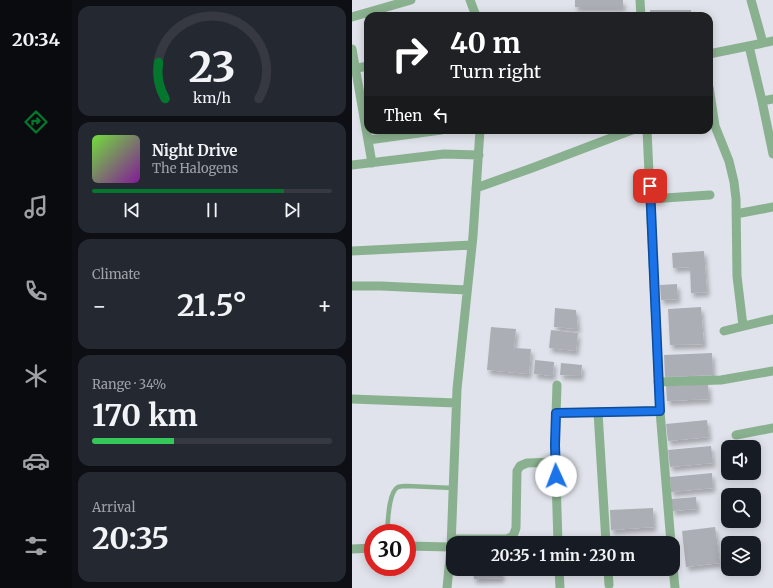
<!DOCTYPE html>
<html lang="en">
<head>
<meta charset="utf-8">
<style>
	:root { --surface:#171b24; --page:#242831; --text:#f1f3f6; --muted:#9ea1a6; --line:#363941; --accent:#02772d }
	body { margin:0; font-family:Merriweather,serif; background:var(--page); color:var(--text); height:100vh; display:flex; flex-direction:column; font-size:15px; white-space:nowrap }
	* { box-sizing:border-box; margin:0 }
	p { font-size:13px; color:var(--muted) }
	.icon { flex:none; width:22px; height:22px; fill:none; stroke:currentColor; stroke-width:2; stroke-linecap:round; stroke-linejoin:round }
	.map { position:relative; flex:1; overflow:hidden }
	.panel { display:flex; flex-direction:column; gap:6px; padding:6px; background:#0d0f14; width:280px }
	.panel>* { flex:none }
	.hud { position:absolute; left:12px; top:12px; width:349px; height:122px; border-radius:12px; box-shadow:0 2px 10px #0003; background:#202124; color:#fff; overflow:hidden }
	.fabs { position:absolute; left:369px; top:440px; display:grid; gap:8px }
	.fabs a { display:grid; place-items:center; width:40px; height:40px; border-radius:8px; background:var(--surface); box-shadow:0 2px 10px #0003; font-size:20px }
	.speed { position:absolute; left:12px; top:524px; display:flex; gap:8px; font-size:20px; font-weight:700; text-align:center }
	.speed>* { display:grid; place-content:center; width:52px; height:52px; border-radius:50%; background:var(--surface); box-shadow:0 2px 10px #0003; line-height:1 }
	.speed .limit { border:6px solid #d22; background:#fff; color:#111 }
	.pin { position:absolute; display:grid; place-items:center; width:34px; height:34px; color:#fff; margin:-17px; border-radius:8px; box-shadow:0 2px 6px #0006 }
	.me { position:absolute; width:44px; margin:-22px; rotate:358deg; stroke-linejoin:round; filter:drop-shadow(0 0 3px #0008) }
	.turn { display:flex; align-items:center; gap:14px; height:84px; padding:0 20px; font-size:18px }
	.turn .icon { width:52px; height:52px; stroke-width:2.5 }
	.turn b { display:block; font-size:28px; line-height:34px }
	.then { display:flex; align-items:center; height:38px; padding:0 20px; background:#0003; gap:8px; font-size:15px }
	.big { font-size:30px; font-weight:700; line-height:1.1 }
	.panel .card { flex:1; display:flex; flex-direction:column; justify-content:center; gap:6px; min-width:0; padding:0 14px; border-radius:12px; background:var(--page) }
	.panel .dial { align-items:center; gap:0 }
	.dial svg { height:104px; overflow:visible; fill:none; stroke:var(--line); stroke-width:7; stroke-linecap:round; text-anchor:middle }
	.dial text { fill:var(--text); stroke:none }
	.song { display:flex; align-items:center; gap:12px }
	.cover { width:48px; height:48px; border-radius:6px; background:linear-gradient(135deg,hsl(100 70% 55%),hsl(290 70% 35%)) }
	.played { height:4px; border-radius:2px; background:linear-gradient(90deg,var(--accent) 80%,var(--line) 80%) }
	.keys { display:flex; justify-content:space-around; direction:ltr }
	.heat { display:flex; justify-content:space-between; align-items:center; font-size:22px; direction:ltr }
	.charge { height:6px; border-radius:3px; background:linear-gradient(90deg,#34c759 34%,var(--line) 0) }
	.trip { position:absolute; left:94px; top:536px; width:234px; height:40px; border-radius:12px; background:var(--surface); box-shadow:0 2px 10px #0003; font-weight:700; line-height:40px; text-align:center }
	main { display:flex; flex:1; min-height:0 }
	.tab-bar { display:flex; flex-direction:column; width:72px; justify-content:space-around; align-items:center; background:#090b0e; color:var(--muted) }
	.tab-bar .icon { width:28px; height:28px }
	.tab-bar .on { color:var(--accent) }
	.tab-bar b { font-size:18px; color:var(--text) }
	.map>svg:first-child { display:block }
	.building { fill:#abaeb5; filter:url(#shadow) }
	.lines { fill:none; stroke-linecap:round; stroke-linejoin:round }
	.service { stroke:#8ab18f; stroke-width:4.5 }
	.minor { stroke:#8ab18f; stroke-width:9 }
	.route-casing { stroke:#114b97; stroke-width:10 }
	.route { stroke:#1a73e8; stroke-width:7 }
</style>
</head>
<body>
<main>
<nav class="tab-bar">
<b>20:34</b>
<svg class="icon on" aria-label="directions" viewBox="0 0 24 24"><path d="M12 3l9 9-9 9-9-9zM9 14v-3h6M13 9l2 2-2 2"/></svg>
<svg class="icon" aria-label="music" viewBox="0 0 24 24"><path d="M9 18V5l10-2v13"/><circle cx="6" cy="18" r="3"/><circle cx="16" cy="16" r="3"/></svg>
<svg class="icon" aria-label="phone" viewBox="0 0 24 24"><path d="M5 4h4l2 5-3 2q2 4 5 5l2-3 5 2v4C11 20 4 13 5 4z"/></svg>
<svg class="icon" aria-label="climate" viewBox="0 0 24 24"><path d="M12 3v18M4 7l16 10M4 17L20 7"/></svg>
<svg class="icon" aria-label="car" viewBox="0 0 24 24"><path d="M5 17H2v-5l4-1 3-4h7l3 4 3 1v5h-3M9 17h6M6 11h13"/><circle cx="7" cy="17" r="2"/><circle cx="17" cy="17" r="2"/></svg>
<svg class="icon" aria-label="filters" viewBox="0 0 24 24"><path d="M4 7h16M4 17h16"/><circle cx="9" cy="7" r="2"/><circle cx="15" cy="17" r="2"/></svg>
</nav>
<section class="panel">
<div class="card dial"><svg viewBox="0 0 100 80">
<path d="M14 69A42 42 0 1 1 86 69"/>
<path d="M14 69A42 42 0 0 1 9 41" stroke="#02772d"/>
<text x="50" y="56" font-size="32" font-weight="700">23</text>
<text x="50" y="72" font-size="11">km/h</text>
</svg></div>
<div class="card">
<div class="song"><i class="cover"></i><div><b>Night Drive</b><p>The Halogens</p></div></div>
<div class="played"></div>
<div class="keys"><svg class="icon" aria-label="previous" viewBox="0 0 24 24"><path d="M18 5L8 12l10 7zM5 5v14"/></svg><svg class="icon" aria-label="pause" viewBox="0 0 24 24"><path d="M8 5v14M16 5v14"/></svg><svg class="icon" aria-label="next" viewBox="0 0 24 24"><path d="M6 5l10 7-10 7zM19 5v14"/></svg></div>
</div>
<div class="card"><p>Climate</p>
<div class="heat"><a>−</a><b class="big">21.5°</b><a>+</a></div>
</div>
<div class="card"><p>Range · 34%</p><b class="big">170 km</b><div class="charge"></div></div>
<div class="card"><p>Arrival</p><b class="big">20:35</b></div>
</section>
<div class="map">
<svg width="421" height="588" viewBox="0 0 421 588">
	<defs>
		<filter id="shadow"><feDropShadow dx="2.5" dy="4.5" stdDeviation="2" flood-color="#0004"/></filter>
	</defs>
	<rect width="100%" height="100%" fill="#e0e3eb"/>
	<!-- building -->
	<path class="building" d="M223,0H271V7H223Z
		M298,10H339V16H298Z
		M352,251L355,292L339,293L338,267L321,268L320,253Z
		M325,284L326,299L309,300L308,285Z
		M349,307L352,344L318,345L316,309Z
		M203,308L224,310L226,329L202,327Z
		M139,327L164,329L162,348L179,349L177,374L135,370Z
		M199,330L226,333L224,351L197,348Z
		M360,353L361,375L313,377L312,355Z
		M183,360L202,362L201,376L182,374Z
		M209,363L230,365L229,376L208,375Z
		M356,384L357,399L315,401L314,386Z
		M355,420L357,437L316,441L314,424Z
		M359,446L361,463L318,467L316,450Z
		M360,473L361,488L319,492L318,477Z
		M344,497L345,509L320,511L319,499Z
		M301,508L302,527L259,530L258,510Z
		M363,527L368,563L334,567L330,531Z
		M121,569H149L150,578L122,579Z"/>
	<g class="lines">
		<!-- service -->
		<path class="service" d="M35,533C36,523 36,492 46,487C49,486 52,486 55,486L101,488"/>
		<!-- minor -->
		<path class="minor" d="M118,0L124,16
			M288,0L289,16
			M399,0L411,43
			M0,17L59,0
			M397,46L410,101L421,154
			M0,49L20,163
			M357,54L421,41
			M0,69L16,66
			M357,87L363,126L377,161L382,182L384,199L385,276L391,326
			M410,101L421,99
			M295,130L308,411L319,543
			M16,140L89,130
			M0,165L92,154L127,155
			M124,188L180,168L280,130
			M298,199L358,195
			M384,214L421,207
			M0,251L120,245
			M0,286H29L115,290
			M372,331L421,319
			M306,382L369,380L421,371
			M205,385L203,445L206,543
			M0,399L104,403
			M246,412L254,543
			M204,413L308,411
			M384,435L421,428
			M100,539H155L161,536L164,528L165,471L168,466L175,463L203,462
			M55,546L99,547
			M0,549L21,548
			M321,567L323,588
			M207,569L208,588
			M256,569L257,585
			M95,588L99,547L105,389L121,236L128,130"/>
	</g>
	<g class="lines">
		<defs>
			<path id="route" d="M204,476L203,445L204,413L308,411L298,186"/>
		</defs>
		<!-- route casing -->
		<use href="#route" class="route-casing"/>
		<!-- route -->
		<use href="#route" class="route"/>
	</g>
</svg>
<div class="fabs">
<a><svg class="icon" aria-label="sound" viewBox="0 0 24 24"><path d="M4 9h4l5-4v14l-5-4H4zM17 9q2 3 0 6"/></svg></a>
<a><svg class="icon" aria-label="search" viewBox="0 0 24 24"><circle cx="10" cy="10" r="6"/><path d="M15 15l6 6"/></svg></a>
<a><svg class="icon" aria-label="layers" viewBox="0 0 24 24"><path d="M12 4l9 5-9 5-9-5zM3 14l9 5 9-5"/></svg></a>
</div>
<div class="speed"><div class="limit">30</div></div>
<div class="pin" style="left:298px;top:186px;background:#d93025"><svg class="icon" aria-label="arrive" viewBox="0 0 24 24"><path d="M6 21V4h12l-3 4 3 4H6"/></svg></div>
<svg class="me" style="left:204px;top:476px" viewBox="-20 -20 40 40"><circle r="19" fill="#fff"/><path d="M0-13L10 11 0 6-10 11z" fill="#1a73e8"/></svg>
<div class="trip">20:35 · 1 min · 230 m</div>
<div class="hud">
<div class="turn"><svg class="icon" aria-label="right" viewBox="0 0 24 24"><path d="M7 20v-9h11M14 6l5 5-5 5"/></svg><div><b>40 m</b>Turn right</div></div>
<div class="then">Then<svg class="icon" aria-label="left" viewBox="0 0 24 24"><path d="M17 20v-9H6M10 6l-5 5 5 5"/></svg></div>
</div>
</div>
</main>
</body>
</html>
